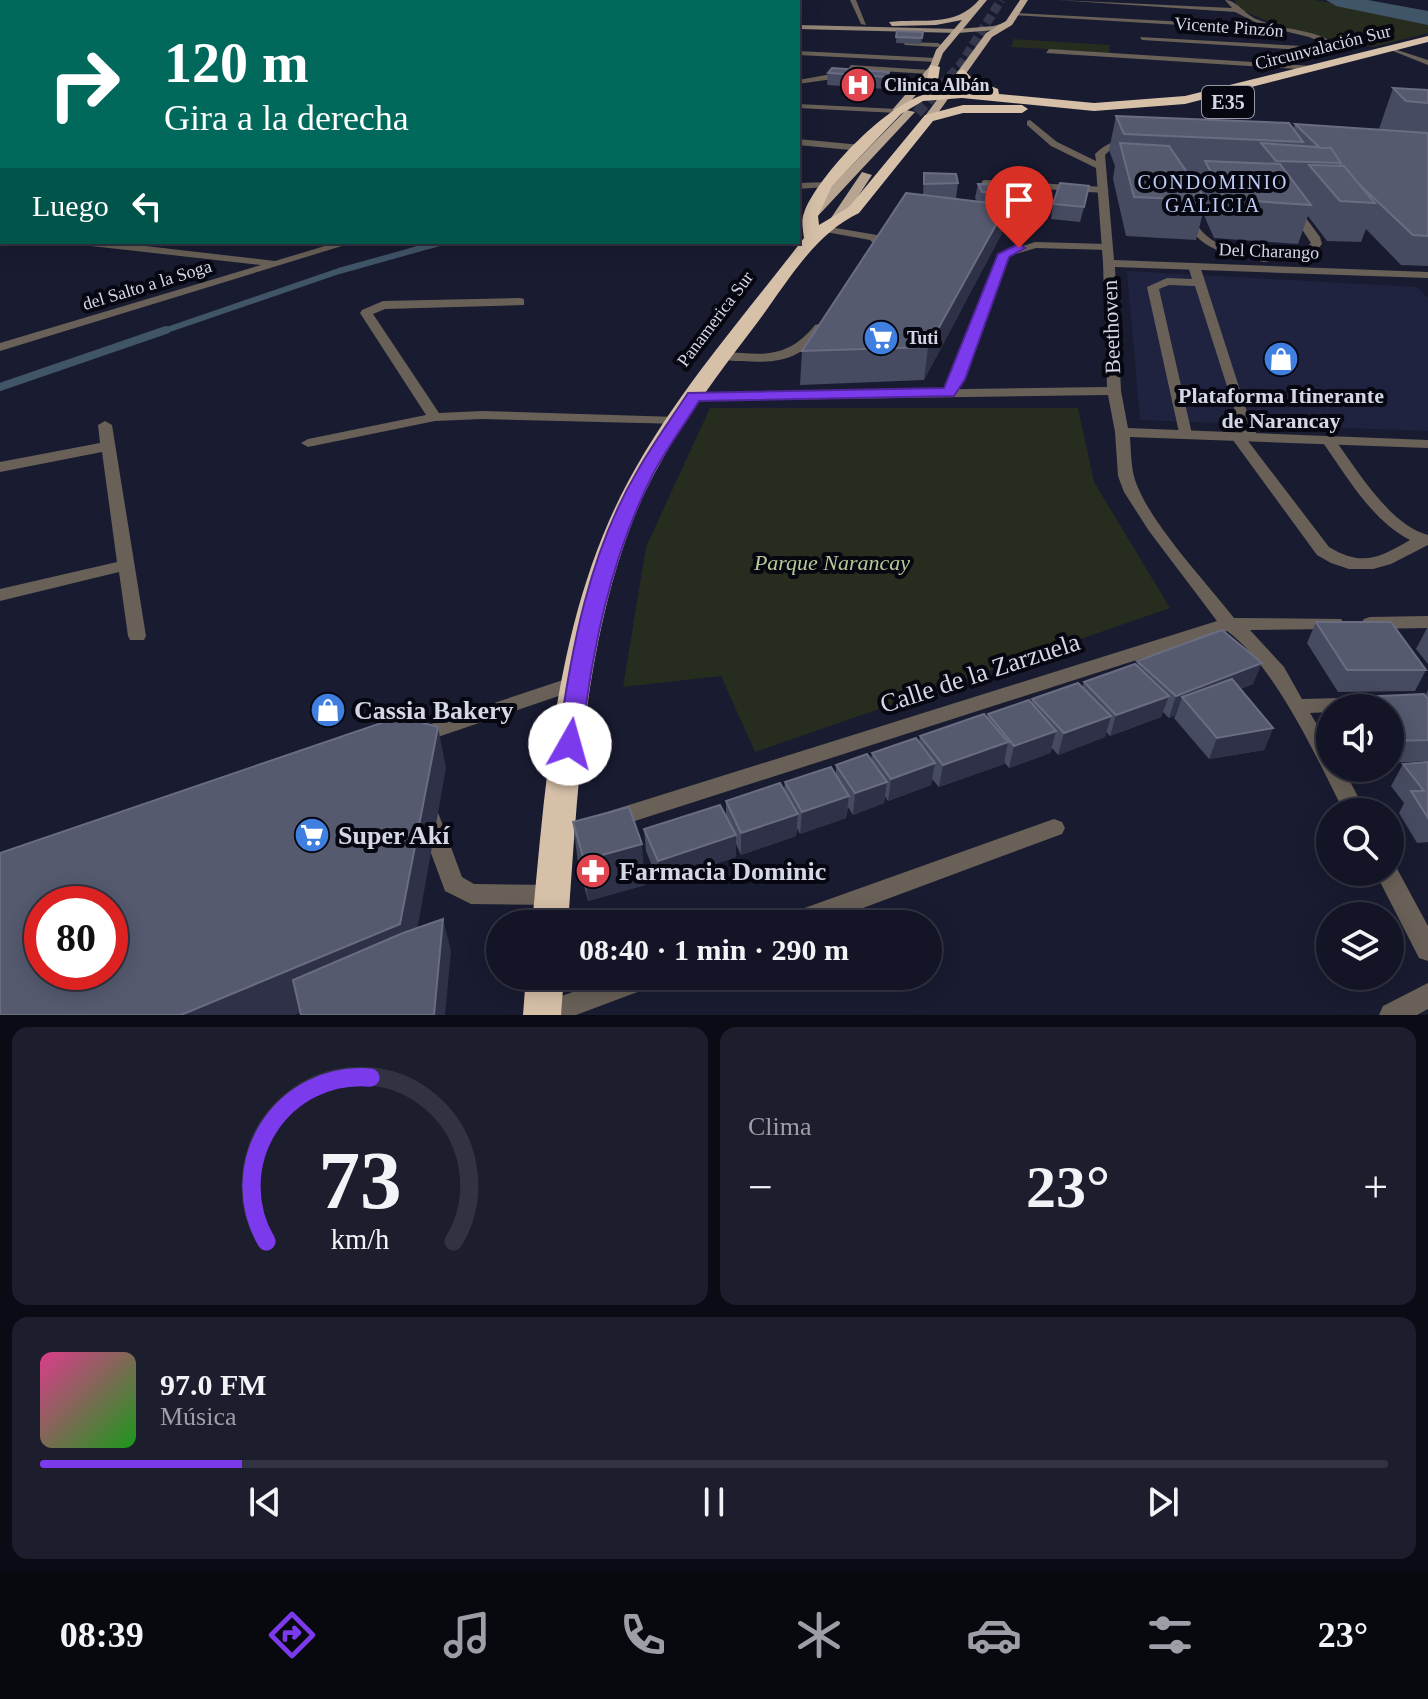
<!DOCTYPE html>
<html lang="es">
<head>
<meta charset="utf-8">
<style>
	:root { --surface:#131425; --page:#1c1d2d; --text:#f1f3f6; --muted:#9d9ea7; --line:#323342; --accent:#7c3aed }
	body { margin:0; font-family:Georgia,serif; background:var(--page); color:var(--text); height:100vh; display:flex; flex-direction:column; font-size:30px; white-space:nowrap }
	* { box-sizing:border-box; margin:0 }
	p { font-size:26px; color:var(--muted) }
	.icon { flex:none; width:44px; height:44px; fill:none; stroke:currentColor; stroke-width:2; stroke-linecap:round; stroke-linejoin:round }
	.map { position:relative; height:1015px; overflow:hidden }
	.side { display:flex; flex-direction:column; gap:12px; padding:12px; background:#0a0b14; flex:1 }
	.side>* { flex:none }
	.hud { position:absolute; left:0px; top:0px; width:800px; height:244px; box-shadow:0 4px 20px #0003,0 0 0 2px var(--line); background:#00695c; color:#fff; overflow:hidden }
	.fabs { position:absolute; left:1316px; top:694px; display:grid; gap:16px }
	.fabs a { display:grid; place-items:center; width:88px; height:88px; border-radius:50%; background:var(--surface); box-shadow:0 4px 20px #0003,0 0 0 2px var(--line); font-size:40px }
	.speed { position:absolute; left:24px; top:886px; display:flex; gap:16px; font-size:40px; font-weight:700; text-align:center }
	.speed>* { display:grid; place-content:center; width:104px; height:104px; border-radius:50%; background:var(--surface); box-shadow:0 4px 20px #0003,0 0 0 2px var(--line); line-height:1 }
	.speed .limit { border:12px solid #d22; background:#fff; color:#111 }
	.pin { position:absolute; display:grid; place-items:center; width:68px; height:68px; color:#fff; margin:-82px -34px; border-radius:50% 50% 50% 0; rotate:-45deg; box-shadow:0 0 8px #0007 }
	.pin .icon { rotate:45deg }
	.me { position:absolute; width:88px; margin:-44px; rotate:7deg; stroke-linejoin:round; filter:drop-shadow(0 0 6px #0008) }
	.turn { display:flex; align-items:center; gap:28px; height:168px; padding:0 32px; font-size:36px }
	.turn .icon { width:104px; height:104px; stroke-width:2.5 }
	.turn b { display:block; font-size:56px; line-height:68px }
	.then { display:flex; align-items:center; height:76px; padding:0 32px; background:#0003; gap:16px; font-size:30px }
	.big { font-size:60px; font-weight:600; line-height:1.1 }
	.side .widget { flex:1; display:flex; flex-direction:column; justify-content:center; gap:12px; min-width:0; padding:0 28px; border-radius:16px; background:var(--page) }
	.side .dial { align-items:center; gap:0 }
	.dial svg { height:208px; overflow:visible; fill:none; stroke:var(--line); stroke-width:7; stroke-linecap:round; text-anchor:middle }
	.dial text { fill:var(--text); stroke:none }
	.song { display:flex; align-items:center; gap:24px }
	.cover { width:96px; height:96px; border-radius:12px; background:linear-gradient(135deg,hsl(330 70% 55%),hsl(120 70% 35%)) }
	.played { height:8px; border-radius:4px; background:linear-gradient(90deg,var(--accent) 15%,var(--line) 15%) }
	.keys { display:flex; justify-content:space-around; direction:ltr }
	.heat { display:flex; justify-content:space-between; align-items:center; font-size:44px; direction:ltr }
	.side .tiles { flex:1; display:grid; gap:12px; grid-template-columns:1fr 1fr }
	.widget:last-child { grid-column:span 2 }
	.trip { position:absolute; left:486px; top:910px; width:456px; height:80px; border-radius:40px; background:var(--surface); box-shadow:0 4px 20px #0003,0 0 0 2px var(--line); font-weight:600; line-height:80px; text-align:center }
	.tab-bar { display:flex; height:128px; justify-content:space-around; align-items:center; background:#08080f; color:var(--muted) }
	.tab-bar .icon { width:56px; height:56px }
	.tab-bar .on { color:var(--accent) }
	.tab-bar b { font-size:36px; color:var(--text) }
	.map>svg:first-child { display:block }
	.built { fill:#20233f }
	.green { fill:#272d1e }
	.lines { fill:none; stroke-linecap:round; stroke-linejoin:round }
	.stream-far1 { stroke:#415569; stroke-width:6 }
	.stream { stroke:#415569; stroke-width:8 }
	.river { fill:#415569; fill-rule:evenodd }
	.primary-tunnel-far1 { stroke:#35374c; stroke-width:9; stroke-dasharray:9 4; stroke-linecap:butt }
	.primary-tunnel { stroke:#35374c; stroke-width:11; stroke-dasharray:11 5; stroke-linecap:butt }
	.lane { fill:#696157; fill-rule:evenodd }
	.street { fill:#696157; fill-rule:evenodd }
	.secondary { fill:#958778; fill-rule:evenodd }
	.primary { fill:#b7a591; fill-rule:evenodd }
	.highway { fill:#d6c0a8; fill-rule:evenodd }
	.wall { fill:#474b61; fill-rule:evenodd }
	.shaded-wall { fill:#2e3148 }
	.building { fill:#565a6f; stroke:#6a6d82; stroke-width:2; fill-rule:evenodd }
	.route { fill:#7c3aed; stroke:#51269a; stroke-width:2 }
	.labels { text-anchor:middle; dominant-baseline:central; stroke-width:8; stroke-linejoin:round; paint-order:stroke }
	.far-street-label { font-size:18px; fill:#d4d7e6; stroke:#060710 }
	.far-poi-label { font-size:18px; font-weight:bold; fill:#d4d7e6; stroke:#060710; text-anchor:start }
	.shield { fill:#060710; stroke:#9699a6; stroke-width:2 }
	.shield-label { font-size:20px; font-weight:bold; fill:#d4d7e6 }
	.far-neighbourhood-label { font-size:20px; letter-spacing:2px; fill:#beccf6; stroke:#060710 }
	.street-label { font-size:22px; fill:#d4d7e6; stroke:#060710 }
	.poi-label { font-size:22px; font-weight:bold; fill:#d4d7e6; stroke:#060710 }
	.park-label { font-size:22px; font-style:italic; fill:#b5c998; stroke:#060710 }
	.near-street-label { font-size:26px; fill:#d4d7e6; stroke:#060710 }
	.near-poi-label { font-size:26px; font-weight:bold; fill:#d4d7e6; stroke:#060710; text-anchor:start }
</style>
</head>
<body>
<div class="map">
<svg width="1428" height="1015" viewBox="0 0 1428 1015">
	<rect width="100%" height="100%" fill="#191b31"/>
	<!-- built -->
	<path class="built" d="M1127,271L1417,287L1428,298V431L1140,420Z"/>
	<!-- green -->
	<path class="green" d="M1235,0H1315L1428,22V33L1373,47L1311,35L1267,21L1237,8Z
		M1014,39L1110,45L1109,53L1011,47Z
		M710,408H1078L1094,482L1170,608L755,752L721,676L623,687L646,547Z"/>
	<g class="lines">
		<!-- stream-far1 -->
		<path class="stream-far1" d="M161,332L339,271L443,242"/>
		<!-- stream -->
		<path class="stream" d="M0,387L166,330"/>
		<!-- river -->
		<path class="river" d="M1326,0H1368L1428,11V25L1336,6Z"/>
		<!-- primary-tunnel-far1 -->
		<path class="primary-tunnel-far1" d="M941,86L961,64L1001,0"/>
		<!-- primary-tunnel -->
		<path class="primary-tunnel" d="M917,113L943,84"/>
		<!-- lane -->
		<path class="lane" d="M903,42L938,43L941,45L938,47L905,45Z
			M1168,172L1221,174L1226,177L1221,180L1165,177V173Z
			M985,180L1104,187L1109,190L1104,193L982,185V181Z
			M1293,205L1297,206L1320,237L1322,244L1314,253L1264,262L1260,261V257C1224,255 1204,251 1183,220L1192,218C1199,229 1207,238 1219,244C1238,252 1297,258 1311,243L1288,208Z
			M824,226L877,235L884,242L873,259H865L863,257L873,243L870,240L820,231V227Z
			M1035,242L1108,244L1113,247L1108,250L1036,248L1009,256L964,379L954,396H944L942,393L950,379L998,254Z
			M1194,263L1200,266L1250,421L1258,437L1256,440L1248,441L1329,547C1362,567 1379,558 1410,540C1371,520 1346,475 1321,440L1328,436L1333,437C1356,468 1389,525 1428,535V545L1391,564L1373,569H1349L1331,563L1317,555L1230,436L1232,433H1242L1195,286L1169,285L1159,289L1192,434L1190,437H1180L1147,287L1167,278L1192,279L1188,266Z
			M819,324L825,328C802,359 780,364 742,361C733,361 725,361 718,356C726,351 733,353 742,353C774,356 794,351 815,325Z
			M428,806L436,809L439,815L462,877L474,884L553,885L561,888L565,895L561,902L553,905L471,904L445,891L417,815L420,809Z"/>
		<!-- street -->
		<path class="street" d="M680,0H686V2H680Z
			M764,0H770V2H764Z
			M850,0H856L866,25L861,24Z
			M1057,0L1232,8L1225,0C1236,0 1245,14 1256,19C1283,31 1316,28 1339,46L1320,51L1142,40L1140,37L1320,47L1329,45L1309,37L1268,27L1265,30L1013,15L1016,13L1263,26L1235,12Z
			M2,5V9L0,10V6Z
			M1388,47L1428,60V65L1388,49Z
			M1049,49L1313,66L1317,68L1313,70L1046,53Z
			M798,51L936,58L940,60L936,62L798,55Z
			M851,65L929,70L933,72L929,74L848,69Z
			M832,74L854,76L798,84V80Z
			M798,104L897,109L901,111L897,113L798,108Z
			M1030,120L1057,142L1096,161L1095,154C1106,143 1121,136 1135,143L1113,147L1105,155L1114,260L1428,272V278L1115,267L1121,391L1128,428L1428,440V448L1130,437C1131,451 1131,467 1135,480C1149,522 1206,582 1234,618L1341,619L1344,623L1341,627L1335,629L1250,630L1284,667L1302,699L1377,697L1384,699L1387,704L1385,708H1330V712L1310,713L1330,746V768H1343L1366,812H1344C1317,758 1275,666 1227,631L613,828L605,825L602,819L605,813L613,810L1217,621L1149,531L1124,492L1118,476L1115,432L1108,395L694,401L687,397L694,393L1107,387L1103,263L1096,168L1051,146L1027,125V121Z
			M2,124V130L0,131V125Z
			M798,139L861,145L865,148L861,151L798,145Z
			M2,173V179L0,180V174Z
			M829,182L831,184L826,187L798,189V183Z
			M0,227H2V233H0Z
			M77,242H111L275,261L338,242H355L0,351V343L261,265L82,245Z
			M520,298L524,299V305L385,309L373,314L439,413L482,411L677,417L682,418L684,421L682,424L482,419L435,421L308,447L301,443L308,439L426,415L360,313L362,310L383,301Z
			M105,421L112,425L146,636L144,640H130L128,636L119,572L0,601V589L117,562L102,452L0,472V462L100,443L98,425Z
			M1428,616V628L1370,629L1364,627L1361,623L1364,619L1370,617Z
			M578,675L585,677L588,682L585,687L420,743L413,740L410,735L413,730Z
			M1054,819L1062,822L1065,828L1062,834L820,924H779L782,916Z
			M1390,863L1395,865L1428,926V961L1419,958L1375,872H1390Z
			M617,976H663L659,984L576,1015H530L534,1006Z
			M1428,983V1009L1417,1015H1379L1383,1006Z"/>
		<!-- secondary -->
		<path class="secondary" d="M1009,21L1011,24L995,30L958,33L798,29V25L958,29L994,26Z
			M0,26H2V30H0Z"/>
		<!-- primary -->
		<path class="primary" d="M979,0H987L943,53L937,69L901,113H893V109L930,66L936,50L962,20L936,25L892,26L889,22C922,18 955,28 979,0Z
			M1020,0H1028L1012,25L992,37L933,120H925V116L986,33L1006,21Z
			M906,110L915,112L815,219H805V213Z
			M862,172L872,175L842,221H832L831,218Z"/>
		<!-- highway -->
		<path class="highway" d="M1428,36V42L1185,104L1094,111L962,98L923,101L901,114L832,186L818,216L819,225L849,207L925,115L963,105H1022L1028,109L1022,113H963L933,121L859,213C813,235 787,283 757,323C710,385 660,450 632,523C583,651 578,789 568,924H532C545,789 554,647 609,521C655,416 735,328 804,238C803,230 801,220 804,213C817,176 892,97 932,93L925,89L930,65L940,67L937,87L949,92L986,93L964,82L957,72L963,69L972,78L998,89L999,94L1094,103L1185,96Z
			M526,976H564L561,1015H523Z"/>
	</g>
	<!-- wall -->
	<path class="wall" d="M897,31L923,32L921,44L896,43Z
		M889,72L888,84L885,89L827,85L828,73Z
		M1393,88L1428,90V266L1401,265L1366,229L1361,242L1327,241L1308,216L1298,244L1214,238L1203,213L1196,240L1126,236L1113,179L1115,166L1109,150L1116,116L1293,129L1295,124L1379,129ZM1188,173L1202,174L1198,188Z
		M924,173L958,183L956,198H948L977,201L975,198L978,184L1032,195L1029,210H1015L1012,207H1006L1002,233L924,380L800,385L802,351L923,195Z
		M1086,200L1080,222L1051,219L1053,204Z
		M1316,622L1426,670L1415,691L1338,692L1307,643Z
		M1427,628H1428V664L1416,649Z
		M1137,661L1253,684L1240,689L1273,728L1264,750L1209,759L1174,718L1176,715L1169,718L1163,712L1161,717L1110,736L1106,732L1105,737L1058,755L1052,748L1050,753L1009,768L1004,762V764L939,787L932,779L931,785L888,801L885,796L884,803L853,815L848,807L846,818L800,834L797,828L796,836L741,855L736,844V857L659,883L646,851L644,829L726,815V801L784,791L785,782L836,774V765L871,760L872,753L919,742L920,736L987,717L988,714L1031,703L1032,699L1082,687L1084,682L1136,665Z
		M1428,690V761L1390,763V708H1354L1359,697L1425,696Z
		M1428,762V842L1417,843L1399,813L1404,803L1391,786L1403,764Z
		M573,822L645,885L588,901L578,863Z"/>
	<!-- shaded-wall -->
	<path class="shaded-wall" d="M889,72L888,84L885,89L887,77Z
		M1007,205L1002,233L924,380L928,347Z
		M1262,663L1253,684L1192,709L1182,697L1176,715L1169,718L1176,696Z
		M1169,696L1161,717L1110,736L1116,715Z
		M1111,716L1105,737L1058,755L1064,733Z
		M438,727L446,768L411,965L295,1015H181Z
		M1273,728L1264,750L1209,759L1217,738Z
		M1056,731L1050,753L1009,768L1014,746Z
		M1008,742L1004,764L939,787L943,765Z
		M935,763L931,785L888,801L891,779Z
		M887,782L884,803L853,815L855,793Z
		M849,796L846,818L800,834L802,812Z
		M798,814L796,836L741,855V833Z
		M736,835V857L659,883L658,861Z
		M642,844L645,885L588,901L584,860Z
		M443,919L451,951L445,1015H434Z"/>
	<!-- building -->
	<path class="building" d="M897,31L923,32L922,38L896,37Z
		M832,68L889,72L887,77L828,73Z
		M1393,88L1428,90V103L1406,101Z
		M1116,116L1289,123L1303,142L1124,134Z
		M1295,124L1428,133V236L1413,235L1359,184L1344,166H1340L1341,163L1331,148H1320Z
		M1120,143L1169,146L1206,200L1134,197Z
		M1261,143L1331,148L1341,163L1276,161Z
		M1205,161L1280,164L1311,205L1225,199Z
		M1309,165L1344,166L1375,203L1340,201Z
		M924,173L956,174L958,183L924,184Z
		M1060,183L1089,186L1084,207L1053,204Z
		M978,184L1024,185L1032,195H1017L1014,192H982Z
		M906,193L1007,205L928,347L802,351Z
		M1316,622H1391L1426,670H1347Z
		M1222,630L1262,663L1176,696L1137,661Z
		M1135,664L1169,696L1116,715L1084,682Z
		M1232,679L1273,728L1217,738L1182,697Z
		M1078,683L1111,716L1064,733L1032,699Z
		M1424,694L1428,699V740L1391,741L1390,740V708H1367L1359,697Z
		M1029,700L1056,731L1014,746L988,714Z
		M984,714L1008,742L943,765L920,736Z
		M393,719L416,721L438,727L400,924L181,1015H0V853ZM42,904H110V972H42Z
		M916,738L935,763L891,779L872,753Z
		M867,754L887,782L855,793L836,765Z
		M1428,762V818L1411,791H1424L1403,764Z
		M831,767L849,796L802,812L785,782Z
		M780,783L798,814L741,833L726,801Z
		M720,805L736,835L658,861L644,829Z
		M629,807L642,844L584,860L573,822Z
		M443,919L434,1015H301L293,980L403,933Z"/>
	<!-- route -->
	<path class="route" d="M1019,244L1025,248L1009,257L965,379L954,396L699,401C684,425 666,449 653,474C610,559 592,650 581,744L578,750L570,752L561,750L558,744C571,650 589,552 638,470C653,444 671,419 688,393L944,388L998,254Z"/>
	<!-- icons -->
	<defs>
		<symbol id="hospital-disc" viewBox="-11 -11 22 22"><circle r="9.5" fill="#e0444e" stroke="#060710"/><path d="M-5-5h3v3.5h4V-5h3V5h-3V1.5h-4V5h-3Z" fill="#fff"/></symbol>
		<symbol id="supermarket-disc" viewBox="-11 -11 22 22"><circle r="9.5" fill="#3f7fe0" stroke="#060710"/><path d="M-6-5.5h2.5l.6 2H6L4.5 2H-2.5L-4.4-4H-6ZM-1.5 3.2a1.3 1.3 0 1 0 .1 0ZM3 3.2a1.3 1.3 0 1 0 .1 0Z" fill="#fff"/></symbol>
		<symbol id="shop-disc" viewBox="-11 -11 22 22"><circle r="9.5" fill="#3f7fe0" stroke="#060710"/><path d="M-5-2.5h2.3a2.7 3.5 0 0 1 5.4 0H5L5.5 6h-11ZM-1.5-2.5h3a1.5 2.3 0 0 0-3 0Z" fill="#fff"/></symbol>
		<symbol id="pharmacy-disc" viewBox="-11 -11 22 22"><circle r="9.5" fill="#e0444e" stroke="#060710"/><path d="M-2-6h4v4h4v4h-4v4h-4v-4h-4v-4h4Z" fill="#fff"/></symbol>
	</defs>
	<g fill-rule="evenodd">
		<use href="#hospital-disc" x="838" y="65" width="40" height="40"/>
		<use href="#supermarket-disc" x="861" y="318" width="40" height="40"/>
		<use href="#shop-disc" x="1261" y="339" width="40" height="40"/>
		<use href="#shop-disc" x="308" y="690" width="40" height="40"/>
		<use href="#supermarket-disc" x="292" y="815" width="40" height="40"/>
		<use href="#pharmacy-disc" x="573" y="851" width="40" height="40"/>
	</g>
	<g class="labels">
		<!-- far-street labels -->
		<g class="far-street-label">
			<text transform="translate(1229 27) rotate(4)">Vicente Pinzón</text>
			<text transform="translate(1323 47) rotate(-14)">Circunvalación Sur</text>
			<text transform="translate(1269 251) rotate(2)">Del Charango</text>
			<text transform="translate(147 285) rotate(-17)">del Salto a la Soga</text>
			<text transform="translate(715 319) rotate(-53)">Panamerica Sur</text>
		</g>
		<!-- far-poi labels -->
		<g class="far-poi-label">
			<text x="884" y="85">Clinica Albán</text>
			<text x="907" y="338">Tuti</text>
		</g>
		<!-- shield labels -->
		<rect class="shield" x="1202" y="86" width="52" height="32" rx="6"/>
		<g class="shield-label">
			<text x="1228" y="102">E35</text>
		</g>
		<!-- far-neighbourhood labels -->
		<g class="far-neighbourhood-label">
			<text x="1213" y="182">CONDOMINIO<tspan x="1213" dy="23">GALICIA</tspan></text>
		</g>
		<!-- street labels -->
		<g class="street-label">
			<text transform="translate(1111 327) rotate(-92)">Beethoven</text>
		</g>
		<!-- poi labels -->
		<g class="poi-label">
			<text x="1281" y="395">Plataforma Itinerante<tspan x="1281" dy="25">de Narancay</tspan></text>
		</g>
		<!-- park labels -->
		<g class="park-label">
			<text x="832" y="562">Parque Narancay</text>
		</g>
		<!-- near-street labels -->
		<g class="near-street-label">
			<text transform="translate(980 673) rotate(-18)">Calle de la Zarzuela</text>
		</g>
		<!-- near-poi labels -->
		<g class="near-poi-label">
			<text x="354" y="710">Cassia Bakery</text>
			<text x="338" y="835">Super Akí</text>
			<text x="619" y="871">Farmacia Dominic</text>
		</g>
	</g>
</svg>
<div class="fabs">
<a><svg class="icon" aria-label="sound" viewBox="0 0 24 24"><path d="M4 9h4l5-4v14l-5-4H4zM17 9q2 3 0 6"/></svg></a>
<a><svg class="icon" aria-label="search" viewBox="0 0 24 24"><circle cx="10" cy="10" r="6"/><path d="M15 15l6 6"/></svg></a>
<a><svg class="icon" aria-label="layers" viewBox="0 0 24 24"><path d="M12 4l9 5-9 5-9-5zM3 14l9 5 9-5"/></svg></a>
</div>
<div class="speed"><div class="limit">80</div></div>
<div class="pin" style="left:1019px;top:248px;background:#d93025"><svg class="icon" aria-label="arrive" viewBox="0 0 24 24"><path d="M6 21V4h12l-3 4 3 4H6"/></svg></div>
<svg class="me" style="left:570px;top:744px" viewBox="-20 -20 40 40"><circle r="19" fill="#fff"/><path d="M0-13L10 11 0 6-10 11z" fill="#7c3aed"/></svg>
<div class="trip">08:40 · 1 min · 290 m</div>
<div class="hud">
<div class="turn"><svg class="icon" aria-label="right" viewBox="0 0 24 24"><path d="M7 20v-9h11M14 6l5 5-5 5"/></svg><div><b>120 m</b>Gira a la derecha</div></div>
<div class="then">Luego<svg class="icon" aria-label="left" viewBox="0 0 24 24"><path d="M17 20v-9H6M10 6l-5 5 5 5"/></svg></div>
</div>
</div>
<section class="side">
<div class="tiles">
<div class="widget dial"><svg viewBox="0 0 100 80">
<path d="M14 69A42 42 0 1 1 86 69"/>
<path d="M14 69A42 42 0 0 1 54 6" stroke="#7c3aed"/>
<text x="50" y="56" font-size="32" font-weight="700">73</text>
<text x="50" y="72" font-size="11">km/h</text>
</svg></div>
<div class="widget"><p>Clima</p>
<div class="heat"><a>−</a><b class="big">23°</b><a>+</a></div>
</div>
<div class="widget">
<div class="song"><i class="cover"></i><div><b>97.0 FM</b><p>Música</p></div></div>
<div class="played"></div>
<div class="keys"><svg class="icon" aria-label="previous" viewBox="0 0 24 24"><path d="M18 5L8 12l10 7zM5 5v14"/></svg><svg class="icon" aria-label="pause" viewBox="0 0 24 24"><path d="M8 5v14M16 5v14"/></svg><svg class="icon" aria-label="next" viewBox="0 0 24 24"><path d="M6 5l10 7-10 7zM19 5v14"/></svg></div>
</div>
</div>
</section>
<nav class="tab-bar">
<b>08:39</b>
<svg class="icon on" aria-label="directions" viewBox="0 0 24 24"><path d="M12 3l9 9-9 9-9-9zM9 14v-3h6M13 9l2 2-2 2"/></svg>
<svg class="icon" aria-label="music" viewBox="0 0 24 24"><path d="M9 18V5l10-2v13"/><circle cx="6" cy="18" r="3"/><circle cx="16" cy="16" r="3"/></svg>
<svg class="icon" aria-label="phone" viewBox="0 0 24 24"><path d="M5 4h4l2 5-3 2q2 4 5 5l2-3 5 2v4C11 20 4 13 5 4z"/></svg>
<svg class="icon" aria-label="climate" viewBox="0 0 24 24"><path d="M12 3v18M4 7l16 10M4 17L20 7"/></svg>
<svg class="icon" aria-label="car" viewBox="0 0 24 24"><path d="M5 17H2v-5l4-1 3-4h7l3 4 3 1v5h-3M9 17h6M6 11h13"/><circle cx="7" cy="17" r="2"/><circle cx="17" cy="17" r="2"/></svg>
<svg class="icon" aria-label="filters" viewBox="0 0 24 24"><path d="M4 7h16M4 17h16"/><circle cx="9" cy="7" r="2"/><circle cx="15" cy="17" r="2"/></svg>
<b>23°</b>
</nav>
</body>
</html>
